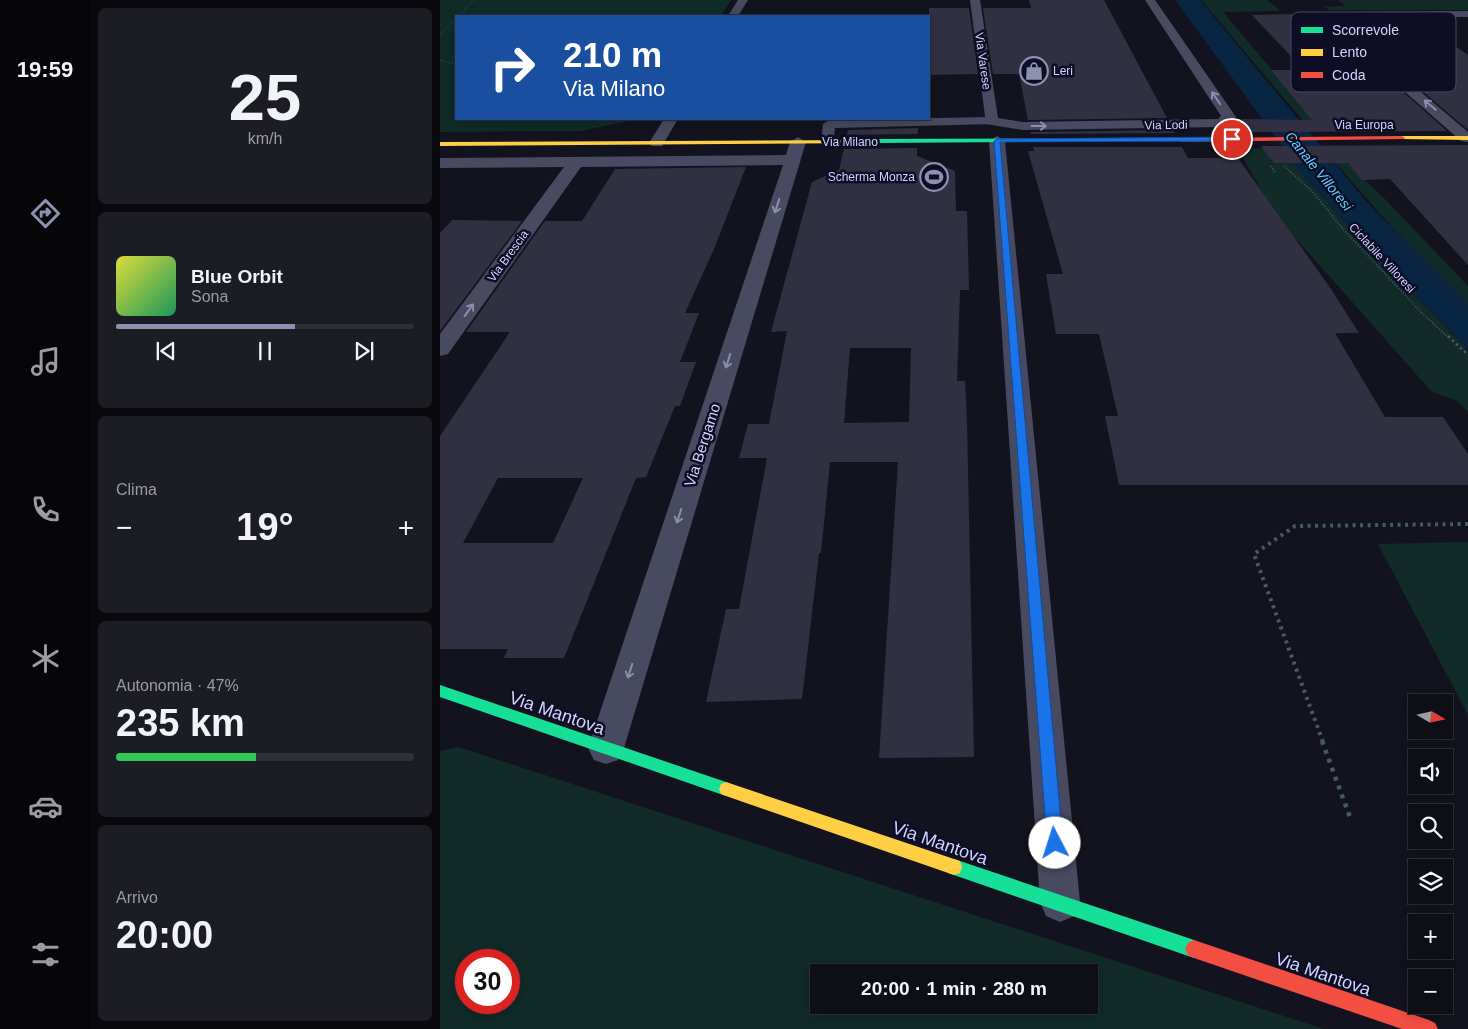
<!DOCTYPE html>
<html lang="it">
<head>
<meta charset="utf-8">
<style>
	:root { --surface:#0e0e17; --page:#1c1c24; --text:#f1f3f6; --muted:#9b9ca1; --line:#2e2e36; --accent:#8e90b1 }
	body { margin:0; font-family:Arial,sans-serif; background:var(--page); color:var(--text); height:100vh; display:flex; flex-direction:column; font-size:19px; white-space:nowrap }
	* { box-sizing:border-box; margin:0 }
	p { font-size:16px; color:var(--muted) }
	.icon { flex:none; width:28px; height:28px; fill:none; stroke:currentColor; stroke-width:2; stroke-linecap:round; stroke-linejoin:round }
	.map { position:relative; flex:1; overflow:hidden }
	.side { display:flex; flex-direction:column; gap:8px; padding:8px; background:#08080d; width:350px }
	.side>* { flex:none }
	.hud { position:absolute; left:15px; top:15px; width:475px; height:105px; border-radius:0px; box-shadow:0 2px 12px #0003,0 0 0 1px var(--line); background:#1a4fa0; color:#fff; overflow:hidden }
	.needle { width:32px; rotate:99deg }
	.controls { position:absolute; left:968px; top:694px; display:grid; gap:10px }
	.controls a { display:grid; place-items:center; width:45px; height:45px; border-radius:0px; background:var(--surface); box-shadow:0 2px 12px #0003,0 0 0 1px var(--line); font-size:25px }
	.speed { position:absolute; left:15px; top:949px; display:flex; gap:10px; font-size:25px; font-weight:700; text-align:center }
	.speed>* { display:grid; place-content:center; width:65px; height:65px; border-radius:50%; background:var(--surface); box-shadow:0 2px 12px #0003,0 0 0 1px var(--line); line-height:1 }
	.speed .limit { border:8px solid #d22; background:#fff; color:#111 }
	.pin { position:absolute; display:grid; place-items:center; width:42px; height:42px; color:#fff; margin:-21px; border:2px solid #fff; border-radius:50%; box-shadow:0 1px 5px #0007 }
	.me { position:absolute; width:55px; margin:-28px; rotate:355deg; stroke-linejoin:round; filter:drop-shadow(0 0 4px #0008) }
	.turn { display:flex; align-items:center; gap:18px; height:105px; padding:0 25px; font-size:22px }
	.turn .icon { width:65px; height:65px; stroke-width:2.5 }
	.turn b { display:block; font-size:35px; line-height:42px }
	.big { font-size:38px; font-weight:800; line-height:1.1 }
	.side .tile { flex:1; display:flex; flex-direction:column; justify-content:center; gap:8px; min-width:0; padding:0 18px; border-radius:8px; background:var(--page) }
	.side .dial { align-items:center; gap:0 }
	.dial b { font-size:65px; line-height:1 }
	.song { display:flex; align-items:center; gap:15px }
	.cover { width:60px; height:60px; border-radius:8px; background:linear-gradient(135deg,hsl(60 70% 55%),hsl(150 70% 35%)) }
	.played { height:5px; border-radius:2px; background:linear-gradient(90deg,var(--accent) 60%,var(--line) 60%) }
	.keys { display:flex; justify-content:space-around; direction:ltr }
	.heat { display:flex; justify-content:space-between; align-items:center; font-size:28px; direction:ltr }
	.charge { height:8px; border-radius:4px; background:linear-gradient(90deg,#34c759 47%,var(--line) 0) }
	.trip { position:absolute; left:370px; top:964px; width:288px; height:50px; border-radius:0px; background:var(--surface); box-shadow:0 2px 12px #0003,0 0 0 1px var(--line); font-weight:800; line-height:50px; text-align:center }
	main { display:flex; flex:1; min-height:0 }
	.dock { display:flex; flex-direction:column; width:90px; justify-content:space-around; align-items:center; background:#060609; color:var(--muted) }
	.dock .icon { width:35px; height:35px }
	.dock .active { color:var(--accent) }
	.dock b { font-size:22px; color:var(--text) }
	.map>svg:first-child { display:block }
	.green { fill:#102b28; fill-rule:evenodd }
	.water { fill:#082541 }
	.building { fill:#313042; fill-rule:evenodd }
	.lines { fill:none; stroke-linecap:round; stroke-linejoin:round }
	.path-far4 { stroke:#455a64; stroke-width:1; stroke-dasharray:1 2; stroke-linecap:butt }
	.path-far3 { stroke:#455a64; stroke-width:2; stroke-dasharray:1 2; stroke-linecap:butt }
	.path-far2 { stroke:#455a64; stroke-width:2.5; stroke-dasharray:2.5 3; stroke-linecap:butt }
	.path-far1 { stroke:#455a64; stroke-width:4; stroke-dasharray:3 4.5; stroke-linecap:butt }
	.path { stroke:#455a64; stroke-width:4.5; stroke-dasharray:4 5.5; stroke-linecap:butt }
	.lane { fill:#474a60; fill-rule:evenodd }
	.street { fill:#474a60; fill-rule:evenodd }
	.fast { fill:#16e098; fill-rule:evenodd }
	.slow { fill:#ffcf43; fill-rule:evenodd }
	.jam { fill:#f24e42; fill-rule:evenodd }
	.oneway { stroke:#8c8eb0 }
	.route { fill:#1a73e8; stroke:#114b97 }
	.labels { text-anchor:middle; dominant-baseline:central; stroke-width:5; stroke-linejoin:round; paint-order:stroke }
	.far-street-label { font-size:12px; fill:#d1d3ff; stroke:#0d0d25 }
	.far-poi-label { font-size:12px; fill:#d1d3ff; stroke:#0d0d25; text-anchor:start }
	.far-water-label { font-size:14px; font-style:italic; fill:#5fd0ff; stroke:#0d0d25 }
	.street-label { font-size:15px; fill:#d1d3ff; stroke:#0d0d25 }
	.near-street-label { font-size:18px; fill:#d1d3ff; stroke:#0d0d25 }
	.key { fill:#0d0d25; stroke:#484866; stroke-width:1 }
	.key-label { font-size:14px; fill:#d1d3ff }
</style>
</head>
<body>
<main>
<nav class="dock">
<b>19:59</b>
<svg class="icon active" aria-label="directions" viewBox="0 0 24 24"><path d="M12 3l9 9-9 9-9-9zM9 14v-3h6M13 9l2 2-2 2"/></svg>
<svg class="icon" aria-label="music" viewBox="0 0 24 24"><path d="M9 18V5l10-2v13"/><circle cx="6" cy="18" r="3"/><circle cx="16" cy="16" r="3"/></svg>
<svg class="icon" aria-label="phone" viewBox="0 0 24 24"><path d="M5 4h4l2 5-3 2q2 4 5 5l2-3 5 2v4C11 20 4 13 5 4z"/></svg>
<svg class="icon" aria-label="climate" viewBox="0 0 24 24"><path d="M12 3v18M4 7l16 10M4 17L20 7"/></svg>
<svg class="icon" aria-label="car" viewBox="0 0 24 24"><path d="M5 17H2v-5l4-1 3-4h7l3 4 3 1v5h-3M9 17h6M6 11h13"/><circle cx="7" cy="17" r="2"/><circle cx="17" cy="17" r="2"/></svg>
<svg class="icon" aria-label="filters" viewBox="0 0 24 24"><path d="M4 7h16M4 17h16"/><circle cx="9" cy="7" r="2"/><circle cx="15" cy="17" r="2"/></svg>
</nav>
<section class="side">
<div class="tile dial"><b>25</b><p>km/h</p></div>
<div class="tile">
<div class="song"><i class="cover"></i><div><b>Blue Orbit</b><p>Sona</p></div></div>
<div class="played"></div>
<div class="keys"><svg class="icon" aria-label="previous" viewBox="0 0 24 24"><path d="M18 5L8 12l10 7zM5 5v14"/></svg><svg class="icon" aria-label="pause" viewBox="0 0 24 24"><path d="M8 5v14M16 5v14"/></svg><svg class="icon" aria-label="next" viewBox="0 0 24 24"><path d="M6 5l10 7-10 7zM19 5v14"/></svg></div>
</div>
<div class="tile"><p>Clima</p>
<div class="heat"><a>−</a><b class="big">19°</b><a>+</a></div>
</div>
<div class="tile"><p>Autonomia · 47%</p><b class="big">235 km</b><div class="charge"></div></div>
<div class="tile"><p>Arrivo</p><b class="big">20:00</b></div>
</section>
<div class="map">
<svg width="1028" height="1029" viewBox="0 0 1028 1029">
	<rect width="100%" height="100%" fill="#13131f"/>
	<!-- green -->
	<path class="green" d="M0,0H291L281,16H16V119H199L141,131L0,132Z
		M761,0H827L841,11L783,12L882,129H870Z
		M898,0H1028V10H890L884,7L906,6Z
		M797,148L844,149L862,173L926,245L1028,349V412L1017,401L992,392L850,232L824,195Z
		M884,150H894L947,201L1028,286V305L966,243Z
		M1028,542V715L938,544Z
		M19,747L884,1029H0V751ZM26,960H69V1002H26ZM379,972H649V1005H379Z"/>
	<!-- water -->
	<path class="water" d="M735,0H760L925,200L1028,305V349L926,245L862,173Z"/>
	<!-- building -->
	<path class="building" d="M589,0H664L727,118L588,120L579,74H553L543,8H591Z
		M489,8H529L538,74L489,75Z
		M856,14L863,21L882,20L1007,131L811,132L802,119L872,120L831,70H864L812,15Z
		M899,20H977L1028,55V130Z
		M478,128V134L407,135L408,130Z
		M733,130L735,133L591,134L590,132Z
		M1028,145V265L950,179L922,180L908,163H834L821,146Z
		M593,147H742L748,158H798L891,289L919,333H895L945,417H1003L1028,454V485H679L665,416H678L659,334H616L606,274H623L588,151H594Z
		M477,148V156L515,171L516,211H527L529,290H520L517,381H525L527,422L534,757L439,758L458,462H390L381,553H379L362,699L266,702L286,609H299L327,458H299L308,424H329L347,331L331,332L372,182L399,170L404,149ZM410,348H471L469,422L404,423Z
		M306,167L274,249L245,313H259L240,362H256L240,406H235L206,477L196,478L124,658H64L68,649H0V436L70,332H26L105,221H142L175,169ZM58,478H143L113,543H23Z
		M12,220L82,221L0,331V233Z"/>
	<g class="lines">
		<!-- path-far4 -->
		<path class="path-far4" d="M18,16L34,0
			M0,35L16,18
			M0,60L16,64"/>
		<!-- path-far3 -->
		<path class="path-far3" d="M831,166L835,172
			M844,166L872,191L903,229L981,312L1009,338"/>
		<!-- path-far2 -->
		<path class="path-far2" d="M1008,336L1028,355"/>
		<!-- path-far1 -->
		<path class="path-far1" d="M883,742L814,554L855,526L1028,524"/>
		<!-- path -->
		<path class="path" d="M882,741L911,820"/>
		<!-- lane -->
		<path class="lane" d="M551,117L555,118L557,121L555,124L395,128L393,145L388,146L381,142L383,124L389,120Z"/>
		<!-- street -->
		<path class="street" d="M298,0H308L298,16H288Z
			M530,0H540L558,118L583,122L778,119L781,116L705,0H715L796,117L786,126L781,127L583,130L546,124Z
			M1028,11V17L900,18L896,20L1028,132V142L1021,141L884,21L887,15L900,12Z
			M224,119H238L222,146H212L209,143Z
			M557,136L565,141L640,902L634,916L620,922L606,916L600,902L549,141Z
			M358,137L366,142L184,748L178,760L166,764L154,760L148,748L343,165L141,167L8,354L0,356V334L124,167L0,168V158L346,155L350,142Z"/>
		<!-- fast -->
		<path class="fast" d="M740,138L743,140L742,141L433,143L430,141L433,139Z
			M0,685L286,782L291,784L293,789L291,794L286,796L0,697Z
			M514,859L754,940L760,943L763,949L760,955L754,958L514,875L508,873L506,867L508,861Z"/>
		<!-- slow -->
		<path class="slow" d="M962,136H1028V140L960,139L959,138Z
			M435,140L436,141L433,143L0,146V142Z
			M286,782L514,859L520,861L522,867L520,873L514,875L286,796L281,794L279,789L281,784Z"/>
		<!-- jam -->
		<path class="jam" d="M962,136L965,138L964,139L740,142L737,140L740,138Z
			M754,940L989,1020L995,1023L998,1029H962L754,958L748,955L745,949L748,943Z"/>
	</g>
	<!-- one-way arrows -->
	<defs><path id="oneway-shaft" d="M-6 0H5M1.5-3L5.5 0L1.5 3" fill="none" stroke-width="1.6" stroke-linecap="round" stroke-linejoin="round" transform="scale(1.25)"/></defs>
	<g class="oneway">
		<use href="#oneway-shaft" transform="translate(776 98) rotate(-124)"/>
		<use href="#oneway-shaft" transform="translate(990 105) rotate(-140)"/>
		<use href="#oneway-shaft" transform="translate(599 126)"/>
		<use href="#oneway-shaft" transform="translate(337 206) rotate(108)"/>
		<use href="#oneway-shaft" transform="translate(29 310) rotate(-54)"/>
		<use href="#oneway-shaft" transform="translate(288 361) rotate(108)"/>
		<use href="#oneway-shaft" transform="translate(239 516) rotate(108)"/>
		<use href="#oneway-shaft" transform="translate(190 671) rotate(108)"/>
	</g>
	<!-- route -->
	<path class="route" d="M792,137L794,141L560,142L623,843L621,848L615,851L610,848L607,843L554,141L557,139Z"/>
	<!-- icons -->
	<defs>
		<symbol id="shop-ring" viewBox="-11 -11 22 22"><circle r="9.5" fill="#0d0d25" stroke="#8e90b1" stroke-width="1.5"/><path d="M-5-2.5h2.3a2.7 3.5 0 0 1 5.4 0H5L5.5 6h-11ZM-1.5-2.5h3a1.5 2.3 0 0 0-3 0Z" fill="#8e90b1"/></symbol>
		<symbol id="stadium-ring" viewBox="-11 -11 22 22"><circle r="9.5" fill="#0d0d25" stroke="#8e90b1" stroke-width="1.5"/><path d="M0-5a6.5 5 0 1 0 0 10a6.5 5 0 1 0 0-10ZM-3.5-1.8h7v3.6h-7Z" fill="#8e90b1"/></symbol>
	</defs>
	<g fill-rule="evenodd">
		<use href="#shop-ring" x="578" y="55" width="32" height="32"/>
		<use href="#stadium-ring" x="478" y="161" width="32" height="32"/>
	</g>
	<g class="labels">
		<!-- far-street labels -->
		<g class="far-street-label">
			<text transform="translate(543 61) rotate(82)">Via Varese</text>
			<text transform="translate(726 125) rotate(-1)">Via Lodi</text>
			<text x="924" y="125">Via Europa</text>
			<text x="410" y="142">Via Milano</text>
			<text transform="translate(68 256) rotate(-54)">Via Brescia</text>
			<text transform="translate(942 258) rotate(47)">Ciclabile Villoresi</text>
		</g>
		<!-- far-poi labels -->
		<g class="far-poi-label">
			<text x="613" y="71">Leri</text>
			<text x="475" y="177" text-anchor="end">Scherma Monza</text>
		</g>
		<!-- far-water labels -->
		<g class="far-water-label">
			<text transform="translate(879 171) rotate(51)">Canale Villoresi</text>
		</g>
		<!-- street labels -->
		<g class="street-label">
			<text transform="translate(262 445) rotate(-72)">Via Bergamo</text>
		</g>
		<!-- near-street labels -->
		<g class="near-street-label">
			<text transform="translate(117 713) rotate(19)">Via Mantova</text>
			<text transform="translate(500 843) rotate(19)">Via Mantova</text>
			<text transform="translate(883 974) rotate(19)">Via Mantova</text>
		</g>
	</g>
	<!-- legend -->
	<rect x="851" y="12" width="165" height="80" rx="8" class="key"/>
	<rect x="861" y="27" width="22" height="6" fill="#16e098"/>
	<rect x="861" y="49" width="22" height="7" fill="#ffcf43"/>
	<rect x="861" y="72" width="22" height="6" fill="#f24e42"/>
	<g class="key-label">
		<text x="892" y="35">Scorrevole</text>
		<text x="892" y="57">Lento</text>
		<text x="892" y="80">Coda</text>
	</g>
</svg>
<div class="controls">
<a><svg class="needle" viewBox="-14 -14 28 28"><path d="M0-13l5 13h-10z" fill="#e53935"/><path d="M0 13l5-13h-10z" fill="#9b9ca1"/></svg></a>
<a><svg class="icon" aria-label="sound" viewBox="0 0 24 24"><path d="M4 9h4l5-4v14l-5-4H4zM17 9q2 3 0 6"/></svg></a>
<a><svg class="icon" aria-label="search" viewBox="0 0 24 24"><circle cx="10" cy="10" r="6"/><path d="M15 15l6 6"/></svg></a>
<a><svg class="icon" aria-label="layers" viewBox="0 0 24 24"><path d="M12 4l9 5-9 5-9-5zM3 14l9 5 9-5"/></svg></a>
<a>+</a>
<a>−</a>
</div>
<div class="speed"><div class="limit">30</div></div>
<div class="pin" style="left:792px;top:139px;background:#d93025"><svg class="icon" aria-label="arrive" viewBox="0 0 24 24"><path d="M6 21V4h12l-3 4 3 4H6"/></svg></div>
<svg class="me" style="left:615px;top:843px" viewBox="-20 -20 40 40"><circle r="19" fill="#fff"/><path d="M0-13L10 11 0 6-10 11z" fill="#1a73e8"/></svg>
<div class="trip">20:00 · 1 min · 280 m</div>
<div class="hud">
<div class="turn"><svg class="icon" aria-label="right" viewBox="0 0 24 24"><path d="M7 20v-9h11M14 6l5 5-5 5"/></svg><div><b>210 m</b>Via Milano</div></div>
</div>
</div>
</main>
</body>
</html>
